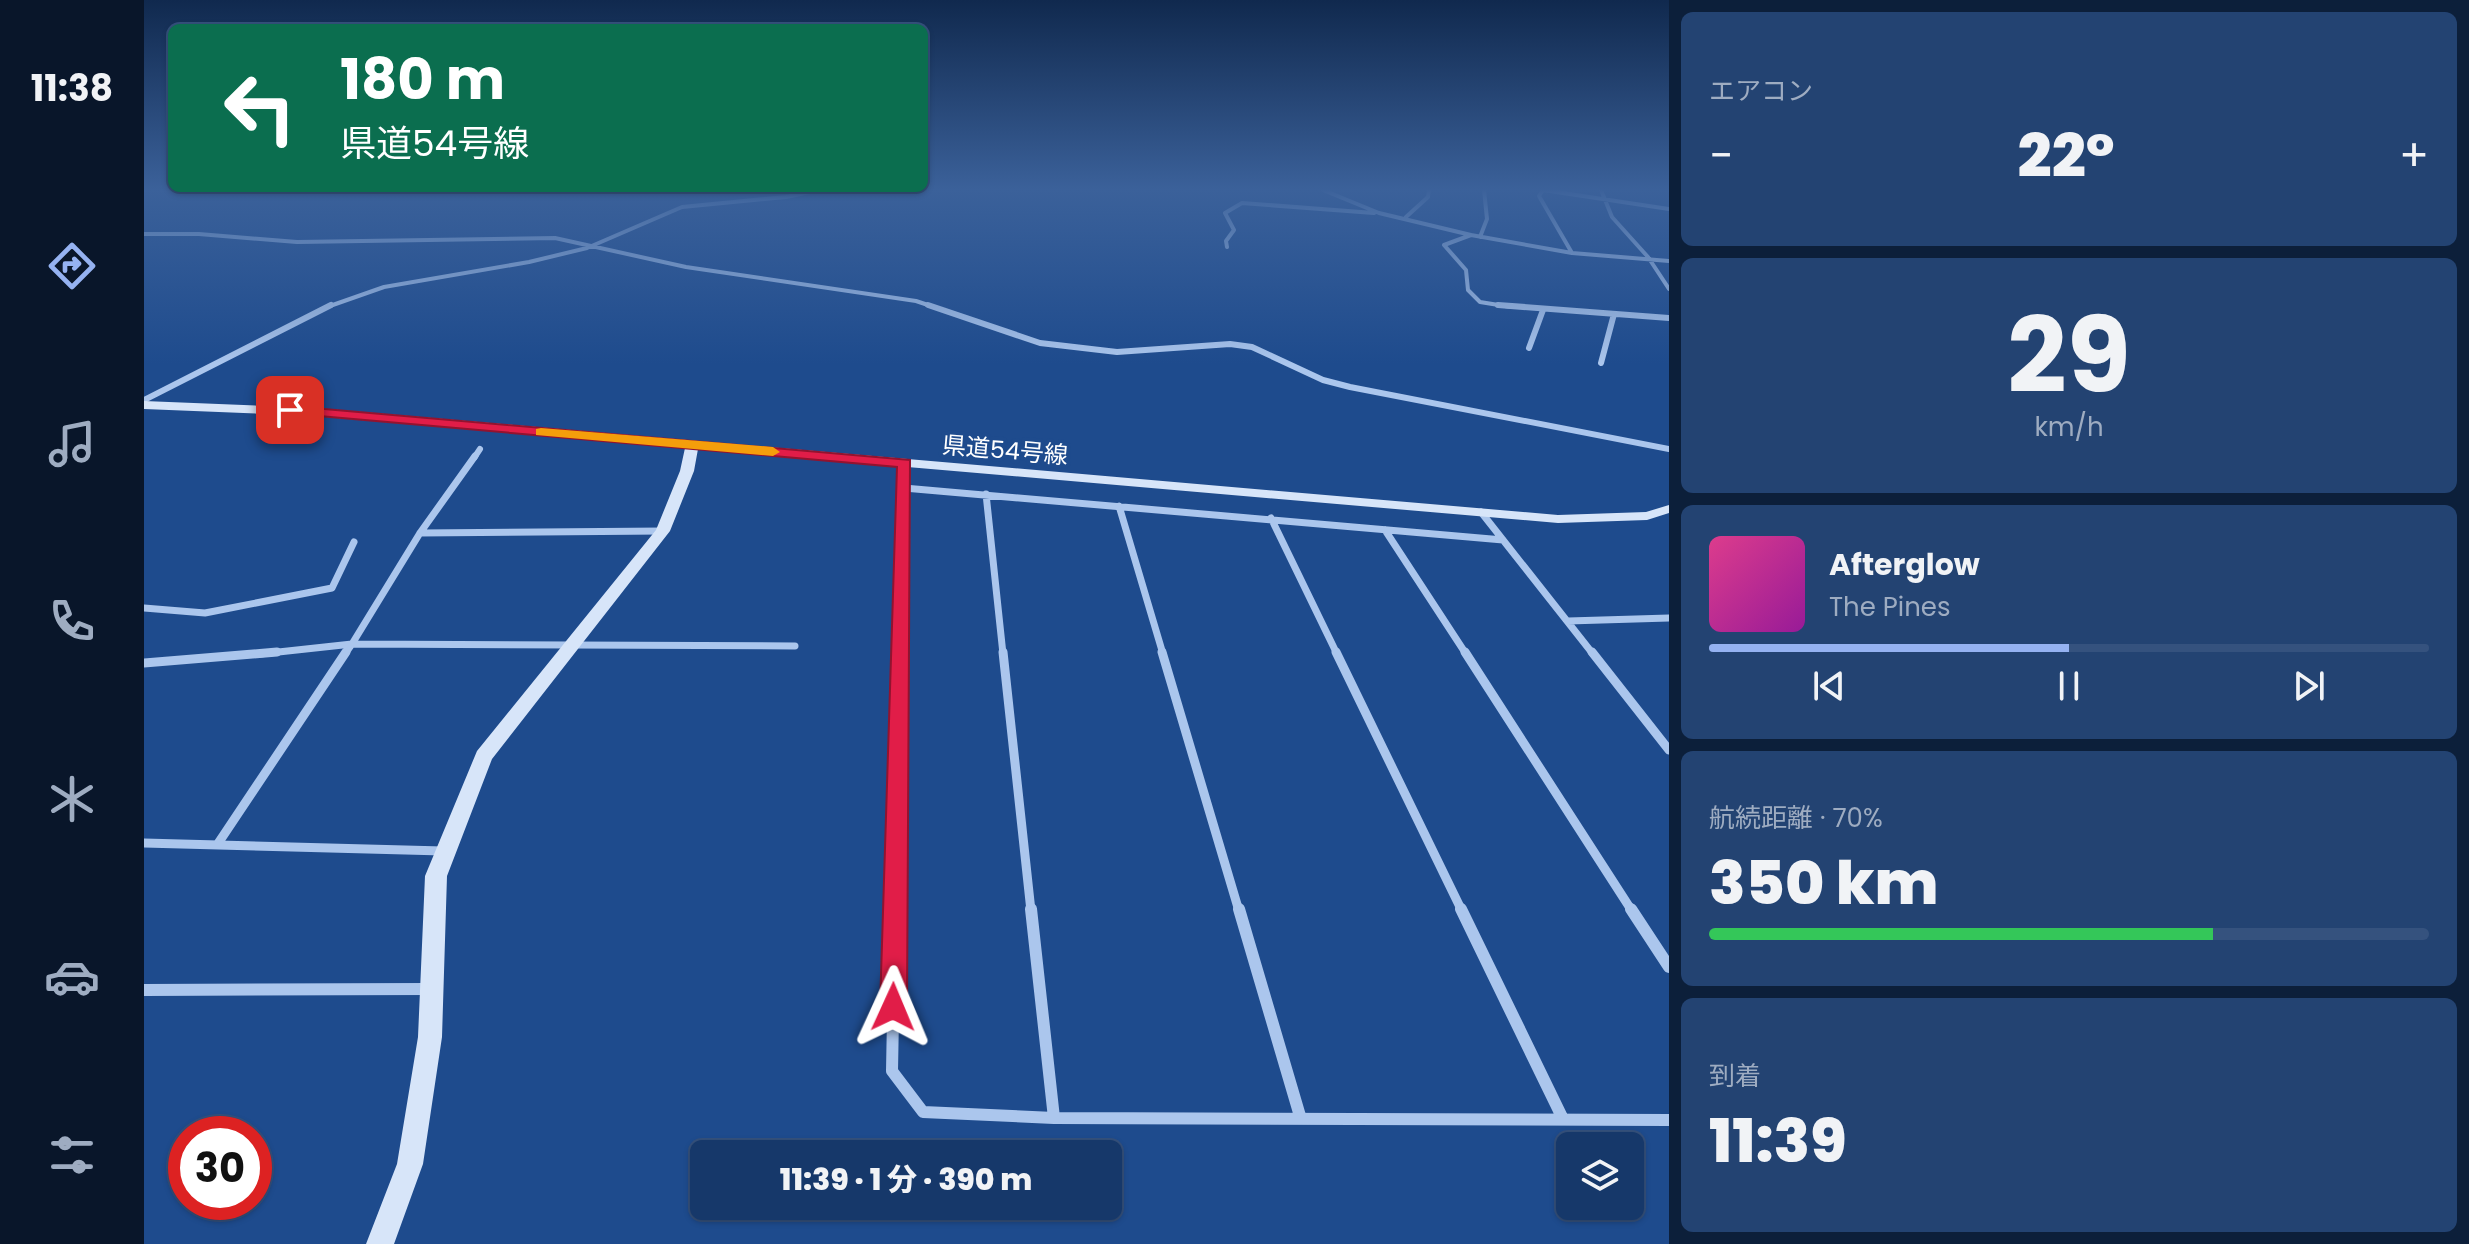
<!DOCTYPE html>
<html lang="ja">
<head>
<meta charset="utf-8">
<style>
	:root { --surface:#16386a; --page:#234372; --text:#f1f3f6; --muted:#9eacc1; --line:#35527e; --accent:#95b2f1 }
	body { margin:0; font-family:Poppins,"Noto Sans JP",sans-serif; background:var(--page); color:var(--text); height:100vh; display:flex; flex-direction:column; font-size:30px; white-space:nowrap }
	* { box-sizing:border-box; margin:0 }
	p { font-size:26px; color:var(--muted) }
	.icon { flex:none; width:44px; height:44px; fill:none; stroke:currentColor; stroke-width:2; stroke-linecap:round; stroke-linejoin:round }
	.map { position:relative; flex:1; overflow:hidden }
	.panel { display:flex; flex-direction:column; gap:12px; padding:12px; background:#0c1f3a; width:800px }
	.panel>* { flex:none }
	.hud { position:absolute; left:24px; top:24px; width:760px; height:168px; border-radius:12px; box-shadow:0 2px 6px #0004,0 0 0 2px var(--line); background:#0b6e4f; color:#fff; overflow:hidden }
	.controls { position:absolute; left:1412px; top:1132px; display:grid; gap:16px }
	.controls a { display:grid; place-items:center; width:88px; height:88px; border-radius:12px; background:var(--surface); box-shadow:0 2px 6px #0004,0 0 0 2px var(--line); font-size:40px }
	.speed { position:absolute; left:24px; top:1116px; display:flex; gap:16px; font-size:40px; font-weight:700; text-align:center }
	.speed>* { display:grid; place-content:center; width:104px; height:104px; border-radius:50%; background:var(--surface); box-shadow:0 2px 6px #0004,0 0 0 2px var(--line); line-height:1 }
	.speed .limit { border:12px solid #d22; background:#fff; color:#111 }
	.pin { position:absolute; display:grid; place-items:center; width:68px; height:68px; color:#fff; margin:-34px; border-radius:16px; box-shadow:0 4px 12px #0006 }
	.me { position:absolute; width:88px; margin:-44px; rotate:1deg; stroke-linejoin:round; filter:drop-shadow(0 0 6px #0008) }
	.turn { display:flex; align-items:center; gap:28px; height:168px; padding:0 40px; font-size:36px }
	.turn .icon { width:104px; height:104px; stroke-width:2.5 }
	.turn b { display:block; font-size:56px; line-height:68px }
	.big { font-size:60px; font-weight:800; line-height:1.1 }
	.panel .widget { flex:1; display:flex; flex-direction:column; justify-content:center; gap:12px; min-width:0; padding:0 28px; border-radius:12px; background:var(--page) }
	.panel .dial { align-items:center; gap:0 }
	.dial b { font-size:104px; line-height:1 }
	.song { display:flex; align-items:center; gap:24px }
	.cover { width:96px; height:96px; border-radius:12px; background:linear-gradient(135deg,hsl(330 70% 55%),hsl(300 70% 35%)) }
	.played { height:8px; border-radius:4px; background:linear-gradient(90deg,var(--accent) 50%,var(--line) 50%) }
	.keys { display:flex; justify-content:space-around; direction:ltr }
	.heat { display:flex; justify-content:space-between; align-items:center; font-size:44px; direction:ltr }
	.charge { height:12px; border-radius:6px; background:linear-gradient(90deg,#34c759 70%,var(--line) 0) }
	.trip { position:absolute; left:546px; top:1140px; width:432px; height:80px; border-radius:12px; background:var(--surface); box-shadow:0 2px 6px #0004,0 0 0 2px var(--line); font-weight:800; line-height:80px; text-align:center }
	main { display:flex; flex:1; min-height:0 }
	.menu { display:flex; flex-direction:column; width:144px; justify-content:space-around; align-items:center; background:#09162a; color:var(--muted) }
	.menu .icon { width:56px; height:56px }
	.menu .active { color:var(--accent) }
	.menu b { font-size:36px; color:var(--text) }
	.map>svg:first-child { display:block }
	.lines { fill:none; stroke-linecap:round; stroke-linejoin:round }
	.street-far4 { stroke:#abc6ed; stroke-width:4 }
	.street-far3 { stroke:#abc6ed; stroke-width:6 }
	.street-far2 { stroke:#abc6ed; stroke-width:7 }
	.street-far1 { stroke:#abc6ed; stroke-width:9 }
	.street { stroke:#abc6ed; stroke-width:12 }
	.secondary { fill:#d7e5f9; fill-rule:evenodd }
	.route { fill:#e11d48; stroke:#92132f; stroke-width:2 }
	.slow { fill:#f59e0b }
	.labels { text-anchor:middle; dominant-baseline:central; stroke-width:8; stroke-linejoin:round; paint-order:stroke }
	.street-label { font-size:24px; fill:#fff; stroke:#1e4b8d }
</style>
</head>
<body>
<main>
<nav class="menu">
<b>11:38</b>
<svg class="icon active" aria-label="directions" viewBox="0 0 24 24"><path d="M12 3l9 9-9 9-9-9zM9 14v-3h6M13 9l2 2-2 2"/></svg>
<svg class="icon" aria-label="music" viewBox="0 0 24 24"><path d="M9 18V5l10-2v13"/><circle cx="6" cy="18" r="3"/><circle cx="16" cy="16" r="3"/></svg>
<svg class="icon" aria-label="phone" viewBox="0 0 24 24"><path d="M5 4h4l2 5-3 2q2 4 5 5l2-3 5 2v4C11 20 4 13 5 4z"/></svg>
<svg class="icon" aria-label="climate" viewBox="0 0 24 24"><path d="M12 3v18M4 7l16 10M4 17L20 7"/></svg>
<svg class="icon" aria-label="car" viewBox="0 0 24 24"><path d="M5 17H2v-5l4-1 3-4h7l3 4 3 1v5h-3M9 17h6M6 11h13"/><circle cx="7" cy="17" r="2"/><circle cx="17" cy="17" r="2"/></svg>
<svg class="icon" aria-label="filters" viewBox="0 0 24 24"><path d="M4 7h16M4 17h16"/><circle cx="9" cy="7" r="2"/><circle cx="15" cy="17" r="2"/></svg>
</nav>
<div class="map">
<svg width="1525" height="1244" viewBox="0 0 1525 1244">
	<rect width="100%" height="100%" fill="#1e4b8d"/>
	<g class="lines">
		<!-- street-far4 -->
		<path class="street-far4" d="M1179,190L1235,213L1327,235L1300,245L1322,270L1324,290L1336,302L1367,307
			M1399,190L1525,209
			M1399,190L1395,196L1428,253
			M1457,190L1468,217L1504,257L1525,289
			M1262,217L1284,197L1285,190
			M0,234H55L153,242L411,238L542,267L772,301L790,307
			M1327,235L1428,253L1525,261
			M1336,237L1343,219L1340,190
			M1083,247L1082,241L1090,230L1081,213L1098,203L1230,213
			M183,307L240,287L385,262L443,248L538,207L642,197L676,190"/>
		<!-- street-far3 -->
		<path class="street-far3" d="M784,305L896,343L973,352L1086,344L1108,347L1179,380L1206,387L1525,449
			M1354,305L1525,318
			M1385,348L1399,310
			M1457,363L1470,314
			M0,400L187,305
			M330,458L336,449"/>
		<!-- street-far2 -->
		<path class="street-far2" d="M760,488L1359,540
			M842,494L859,654
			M975,506L1019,654
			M1337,512L1449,654
			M1127,518L1193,654
			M1241,530L1322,654
			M276,533L519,531
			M0,608L61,613L188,588L210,542
			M1424,621L1525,618
			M116,654L208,644L276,533L331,456
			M201,654L208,644L651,646
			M757,654L761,463"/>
		<!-- street-far1 -->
		<path class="street-far1" d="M859,652L887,911
			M1018,652L1095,911
			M1192,652L1318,911
			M1321,652L1488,911
			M1448,652L1525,750
			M0,663L133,652
			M0,843L299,851
			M73,845L202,652
			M751,911L757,652"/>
		<!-- street -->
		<path class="street" d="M751,909L748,1071L779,1112L910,1118L1525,1120
			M887,909L910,1118
			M1095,909L1156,1116
			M1317,909L1419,1119
			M1487,909L1525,967
			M0,990L287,989"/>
		<!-- secondary -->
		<path class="secondary" d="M0,401L171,408L1414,515L1502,512L1525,505V513L1503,520L1414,523L554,449L550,471L526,531L348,759L303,876L298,1037L279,1164L250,1244H222L253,1164L274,1037L281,876L333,751L512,530L536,471L541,448L171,416L0,409Z"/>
	</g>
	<!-- sky -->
	<linearGradient id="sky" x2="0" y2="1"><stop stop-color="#10294e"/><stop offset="0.52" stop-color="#3b619a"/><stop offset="1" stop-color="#3b619a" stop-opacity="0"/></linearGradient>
	<rect width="1525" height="364" fill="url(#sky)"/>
	<!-- route -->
	<path class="route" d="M146,406L766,460L763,1007L759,1017L749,1020L740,1017L736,1007L753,467L141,413V407Z"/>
	<!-- slow -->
	<path class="slow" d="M397,428L629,447L636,452L629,456L392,435V429Z"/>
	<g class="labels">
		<!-- street labels -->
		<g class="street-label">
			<text transform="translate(861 450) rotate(5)">県道54号線</text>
		</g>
	</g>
</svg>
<div class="controls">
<a><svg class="icon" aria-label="layers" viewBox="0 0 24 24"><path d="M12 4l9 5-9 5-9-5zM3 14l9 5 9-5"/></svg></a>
</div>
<div class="speed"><div class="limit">30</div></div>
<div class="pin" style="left:146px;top:410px;background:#d93025"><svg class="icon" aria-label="arrive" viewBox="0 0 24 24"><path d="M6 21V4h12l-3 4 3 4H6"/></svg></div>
<svg class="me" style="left:749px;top:1007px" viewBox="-20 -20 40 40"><path d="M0-17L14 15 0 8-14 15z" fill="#e11d48" stroke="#fff" stroke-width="4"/></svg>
<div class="trip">11:39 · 1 分 · 390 m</div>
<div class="hud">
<div class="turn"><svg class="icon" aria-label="left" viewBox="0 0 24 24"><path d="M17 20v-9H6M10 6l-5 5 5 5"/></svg><div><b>180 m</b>県道54号線</div></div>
</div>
</div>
<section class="panel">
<div class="widget"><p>エアコン</p>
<div class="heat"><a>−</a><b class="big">22°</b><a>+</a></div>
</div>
<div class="widget dial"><b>29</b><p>km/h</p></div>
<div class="widget">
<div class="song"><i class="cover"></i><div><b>Afterglow</b><p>The Pines</p></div></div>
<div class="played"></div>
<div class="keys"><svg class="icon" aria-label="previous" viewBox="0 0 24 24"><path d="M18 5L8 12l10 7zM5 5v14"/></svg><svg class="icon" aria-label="pause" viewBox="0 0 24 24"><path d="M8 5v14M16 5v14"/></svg><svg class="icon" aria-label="next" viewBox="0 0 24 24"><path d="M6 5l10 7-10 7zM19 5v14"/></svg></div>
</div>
<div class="widget"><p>航続距離 · 70%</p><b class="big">350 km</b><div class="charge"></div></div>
<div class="widget"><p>到着</p><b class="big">11:39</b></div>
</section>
</main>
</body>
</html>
